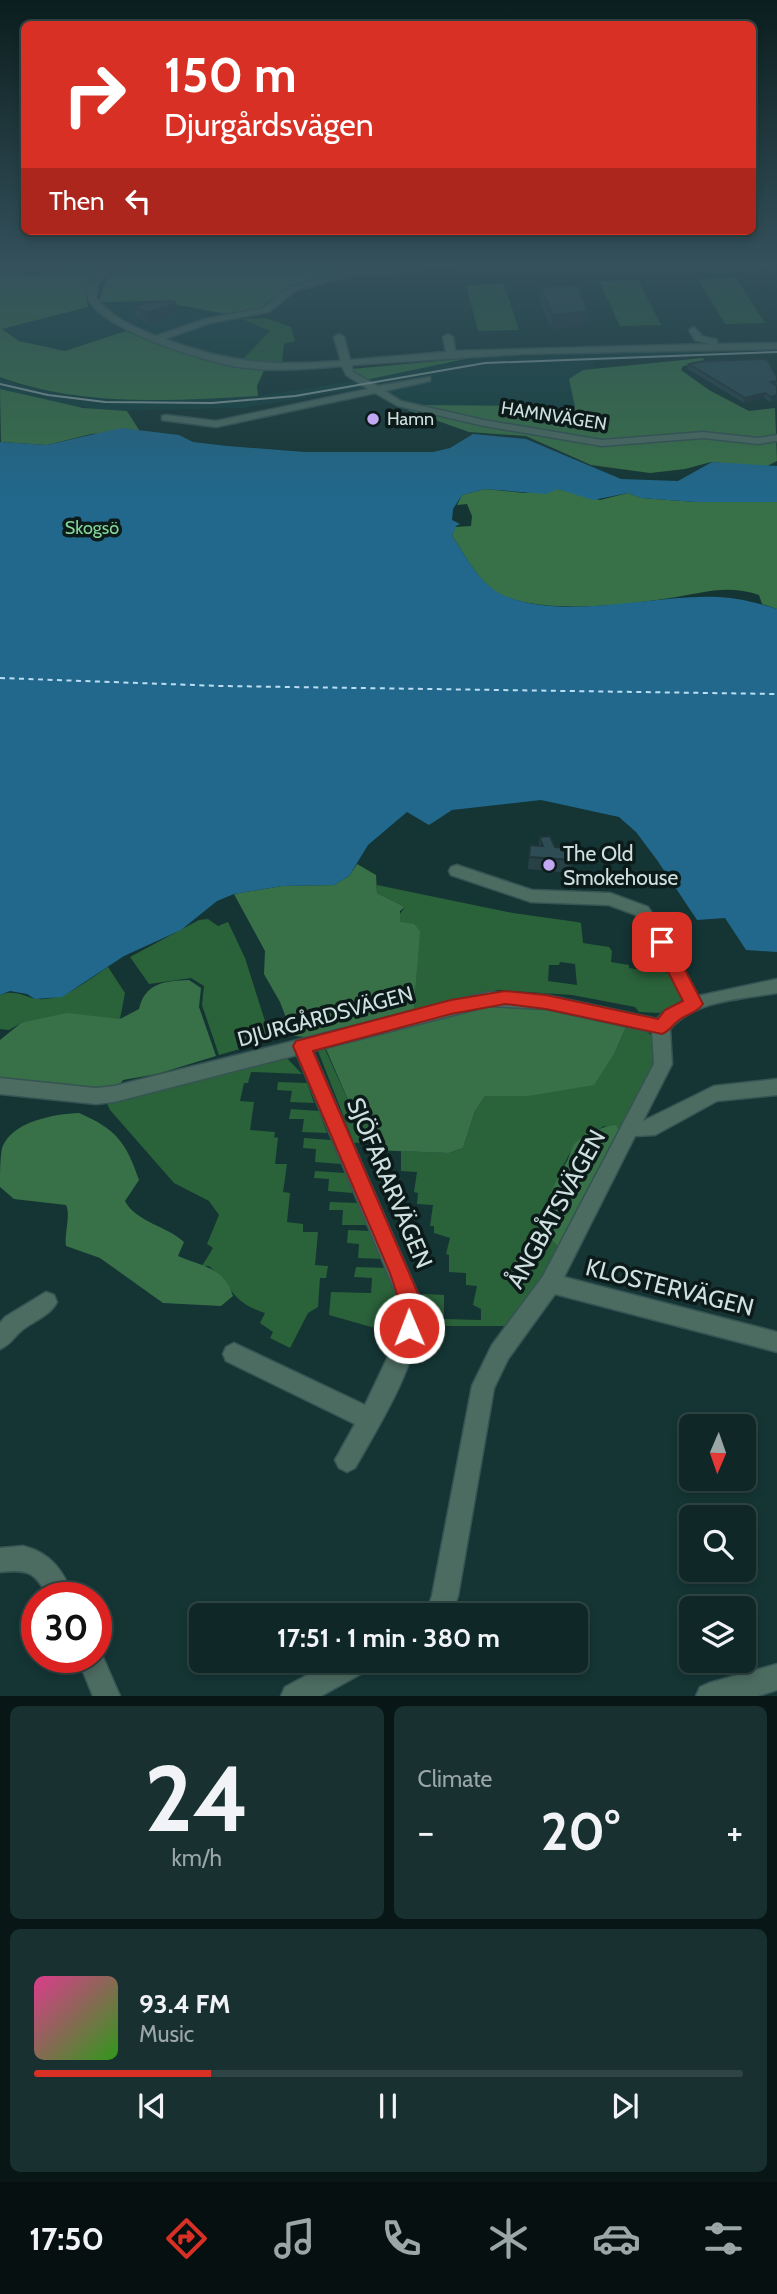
<!DOCTYPE html>
<html lang="en">
<head>
<meta charset="utf-8">
<style>
	:root { --surface:#0f2827; --page:#18302f; --text:#f1f3f6; --muted:#9ba6a7; --line:#2f4444; --accent:#d93025 }
	body { margin:0; font-family:Cabin,sans-serif; background:var(--page); color:var(--text); height:100vh; display:flex; flex-direction:column; font-size:26px; white-space:nowrap }
	* { box-sizing:border-box; margin:0 }
	p { font-size:23px; color:var(--muted) }
	.icon { flex:none; width:38px; height:38px; fill:none; stroke:currentColor; stroke-width:2; stroke-linecap:round; stroke-linejoin:round }
	.map { position:relative; height:1696px; overflow:hidden }
	.side { display:flex; flex-direction:column; gap:10px; padding:10px; background:#081615; flex:1 }
	.side>* { flex:none }
	.hud { position:absolute; left:21px; top:21px; width:735px; height:214px; border-radius:10px; box-shadow:0 4px 10px #0003,0 0 0 2px var(--line); background:#d93025; color:#fff; overflow:hidden }
	.needle { width:46px; rotate:182deg }
	.buttons { position:absolute; left:679px; top:1414px; display:grid; gap:14px }
	.buttons a { display:grid; place-items:center; width:77px; height:77px; border-radius:10px; background:var(--surface); box-shadow:0 4px 10px #0003,0 0 0 2px var(--line); font-size:35px }
	.speed { position:absolute; left:21px; top:1582px; display:flex; gap:14px; font-size:35px; font-weight:700; text-align:center }
	.speed>* { display:grid; place-content:center; width:91px; height:91px; border-radius:50%; background:var(--surface); box-shadow:0 4px 10px #0003,0 0 0 2px var(--line); line-height:1 }
	.speed .limit { border:10px solid #d22; background:#fff; color:#111 }
	.pin { position:absolute; display:grid; place-items:center; width:60px; height:60px; color:#fff; margin:-30px; border-radius:14px; box-shadow:0 4px 10px #0006 }
	.me { position:absolute; width:77px; margin:-38px; rotate:359deg; stroke-linejoin:round; filter:drop-shadow(0 0 5px #0008) }
	.turn { display:flex; align-items:center; gap:24px; height:147px; padding:0 28px; font-size:32px }
	.turn .icon { width:91px; height:91px; stroke-width:2.5 }
	.turn b { display:block; font-size:49px; line-height:60px }
	.then { display:flex; align-items:center; height:66px; padding:0 28px; background:#0003; gap:14px; font-size:26px }
	.big { font-size:52px; font-weight:700; line-height:1.1 }
	.side .tile { flex:1; display:flex; flex-direction:column; justify-content:center; gap:10px; min-width:0; padding:0 24px; border-radius:10px; background:var(--page) }
	.side .dial { align-items:center; gap:0 }
	.dial b { font-size:91px; line-height:1 }
	.song { display:flex; align-items:center; gap:21px }
	.cover { width:84px; height:84px; border-radius:10px; background:linear-gradient(135deg,hsl(330 70% 55%),hsl(110 70% 35%)) }
	.played { height:7px; border-radius:4px; background:linear-gradient(90deg,var(--accent) 25%,var(--line) 25%) }
	.keys { display:flex; justify-content:space-around; direction:ltr }
	.heat { display:flex; justify-content:space-between; align-items:center; font-size:38px; direction:ltr }
	.side .tiles { flex:1; display:grid; gap:10px; grid-template-columns:1fr 1fr }
	.tile:last-child { grid-column:span 2 }
	.trip { position:absolute; left:189px; top:1603px; width:399px; height:70px; border-radius:10px; background:var(--surface); box-shadow:0 4px 10px #0003,0 0 0 2px var(--line); font-weight:700; line-height:70px; text-align:center }
	.tab-bar { display:flex; height:112px; justify-content:space-around; align-items:center; background:#061010; color:var(--muted) }
	.tab-bar .icon { width:49px; height:49px }
	.tab-bar .on { color:var(--accent) }
	.tab-bar b { font-size:32px; color:var(--text) }
	.map>svg:first-child { display:block }
	.built { fill:#123f3e }
	.green { fill:#2a623a; fill-rule:evenodd }
	.forest { fill:#387147 }
	.water { fill:#21688c }
	.lines { fill:none; stroke-linecap:round; stroke-linejoin:round }
	.ferry { stroke:#bbdef4; stroke-width:2; stroke-dasharray:5 4.5; stroke-linecap:butt }
	.minor-casing { stroke:#355453; stroke-width:3 }
	.minor { fill:#4c6b61; fill-rule:evenodd }
	.rail { stroke:#849c9b; stroke-width:2 }
	.wall { fill:#274147 }
	.shaded-wall { fill:#20353a }
	.building { fill:#2d4c53; stroke:#20353a; stroke-width:2 }
	.route { fill:#d93025; stroke:#8d1f18; stroke-width:2 }
	.poi-dot { fill:#c1a8f3; stroke:#0c1a19; stroke-width:2.5 }
	.labels { text-anchor:middle; dominant-baseline:central; stroke-width:7; stroke-linejoin:round; paint-order:stroke }
	.far-street-label { font-size:18px; fill:#cee0df; stroke:#0c1a19 }
	.far-poi-label { font-size:18px; fill:#cee0df; stroke:#0c1a19; text-anchor:start }
	.far-park-label { font-size:18px; fill:#85d799; stroke:#0c1a19 }
	.poi-label { font-size:21px; fill:#cee0df; stroke:#0c1a19; text-anchor:start }
	.street-label { font-size:21px; fill:#cee0df; stroke:#0c1a19 }
	.near-street-label { font-size:24px; fill:#cee0df; stroke:#0c1a19 }
</style>
</head>
<body>
<div class="map">
<svg width="777" height="1696" viewBox="0 0 777 1696">
	<rect width="100%" height="100%" fill="#143534"/>
	<!-- built -->
	<path class="built" d="M157,301L232,315L270,331L241,361L181,347L110,313L99,302Z
		M88,307L129,330L65,351L19,341L1,329Z
		M777,347V352L593,361L595,369L583,370L575,407L564,412L535,406L423,405L401,400L365,380L424,366L499,355Z
		M0,378L20,385L103,398L258,396L355,381L363,388L242,408L108,411L56,403L0,389Z"/>
	<!-- green -->
	<path class="green" d="M736,278L765,323H766L725,324L698,279Z
		M638,280L661,325L620,326L599,281Z
		M504,284L519,330L478,331L466,285Z
		M266,318L291,327L295,341L284,344L282,363L241,361L270,331L242,319Z
		M377,885L513,913L577,922L581,923L583,943L609,947L612,951L611,962L629,965V968L641,970V966L672,974L682,1000L659,1013L639,1012L635,1007L572,995L498,990L414,1009L417,968L400,922L399,915L405,907L377,893ZM560,962L575,964L577,985L548,981L549,965H559Z
		M208,919L218,926L228,922L245,958L271,1040L219,1055L202,1005L204,986L191,978L149,984L130,957L199,920Z
		M108,967L125,993L120,1019L21,1023L9,1030L0,1029V995C16,989 23,997 37,999C65,1001 86,981 108,967Z
		M627,1025L640,1027L655,1038L658,1058L619,1131L604,1126L575,1143L561,1170L551,1228L555,1244L561,1251L510,1326H419V1298L425,1294L444,1295V1319L481,1320V1309L473,1305L477,1286L466,1285V1273L449,1272V1255L446,1254L450,1238L434,1233V1226H430L433,1205L417,1204L418,1193L414,1192L417,1172L401,1171V1151L449,1153L463,1148L475,1111L485,1096H528L615,1052Z
		M325,1049L355,1116L376,1130L373,1142L354,1143L318,1051Z
		M286,1057L302,1074L251,1072L248,1083H244L240,1101L254,1102L250,1130L275,1132L274,1137L278,1138L275,1164H287L283,1192L290,1193L287,1222L303,1224V1232H318L315,1265L328,1266L326,1278H320L318,1307L308,1313L290,1348L270,1338L273,1332L260,1323L265,1313C231,1302 234,1288 209,1266H202L213,1248L207,1244L219,1215L209,1201L174,1183L110,1110L107,1103Z
		M278,1082L307,1083L314,1103L290,1102L292,1091L277,1090Z
		M291,1109L319,1111L327,1133L302,1132L304,1119H289Z
		M304,1138L331,1140L341,1164L315,1162L316,1149L303,1148Z
		M315,1171L345,1173L353,1193L328,1191L329,1179L314,1178Z
		M330,1202L360,1203L369,1225H342L343,1210H329Z
		M348,1230L370,1231L384,1259L358,1258L359,1244L347,1243Z
		M356,1267L388,1268L403,1312L396,1334L329,1315L331,1292L371,1293L372,1278L354,1277Z"/>
	<!-- forest -->
	<path class="forest" d="M0,263L30,276L83,263H111C91,274 82,284 88,307L2,329L19,341L65,351L129,330C174,350 215,365 265,368L257,386L258,396C174,401 81,407 0,377Z
		M127,263H473L445,267L352,269L289,286L262,307L232,315L157,301L99,302L106,278Z
		M470,358L365,380L351,369Z
		M703,358L705,362L683,366L681,370L709,390L749,411L775,408L777,461L765,467L711,462L685,469L650,473L591,465L526,436L469,432L407,410L423,405L535,406L564,412L575,407L569,379L583,370Z
		M0,389L83,408L127,411L139,430L91,434L47,445L1,442Z
		M485,489L524,493L558,489L600,500L628,493L641,498L696,502H777V609L762,604L759,595C727,584 703,593 670,598C625,605 547,614 504,596C480,586 466,556 452,536L455,527L471,526L472,516L467,504L457,505L462,495Z
		M357,864L376,875L377,893L405,907L400,911V922L414,924L420,931L414,1009L307,1037L293,1036L280,1002L264,974L265,951L234,894L282,886L334,885L349,876Z
		M189,980L201,988L199,1007L216,1056L157,1074L123,1080L117,1088L99,1089L0,1078V1040L21,1023L43,1018L67,1013L120,1019L139,1009C145,983 164,981 189,980Z
		M525,1002L627,1025L615,1052L594,1085L528,1096H485L475,1111L463,1148L449,1153L372,1150L376,1130L355,1116L326,1049L475,1006Z
		M79,1113C116,1129 126,1142 139,1180L125,1201C136,1222 167,1226 184,1242L178,1256C203,1267 224,1267 233,1296L221,1306L163,1303L100,1258L66,1246C64,1233 71,1216 66,1205L14,1199L0,1187C0,1175 0,1159 2,1148C12,1121 55,1114 79,1113Z
		M616,1125L619,1131L582,1201L561,1251C534,1222 550,1190 567,1161C570,1156 571,1146 576,1142C586,1133 604,1126 616,1125Z"/>
	<!-- water -->
	<path class="water" d="M121,428L179,435L193,442L227,446L305,452H433L450,448L473,434L526,439L621,479L678,481L712,462L777,466V502H696L641,498L628,493L593,500L558,489L546,494L485,489L462,495L453,509L452,520L460,524L456,526L452,536C466,556 480,586 505,596C568,621 652,594 719,597C739,598 758,603 777,609V952L746,950L725,918L697,920L657,860L636,832L619,817L541,800L452,810L429,825L407,812L368,845L349,876L334,885L282,886L234,894L217,901L181,930L124,956L62,997L35,999L27,994L10,991L0,995V442L47,445Z"/>
	<g class="lines">
		<!-- ferry -->
		<path class="ferry" d="M0,678L221,686L777,694"/>
		<defs>
			<path id="minor" d="M112,263H122L99,282L96,298C111,317 134,327 156,336L205,319L263,308L289,287L349,270L418,266L422,269L418,272L352,275L295,291L269,312L210,323L165,339C230,363 271,366 341,361L334,337L339,334L344,337L350,360L446,352L443,337L448,334L453,337L455,351L710,344L695,340L689,330L694,327L702,336L717,340V344L777,343V349L522,354L352,365L353,372L378,386L430,377V381L385,391L401,401L484,420L602,440L703,432L758,438L777,435V441L758,444L703,438L602,446L484,426L398,406L375,393L216,427L162,420V416L166,415L216,421L368,389L346,375L342,366C309,369 273,372 239,367C209,363 93,328 87,295C85,280 101,269 112,263Z
				M457,865L532,890L610,893L648,907L664,931L698,996L777,979V993C742,999 695,1000 670,1029L672,1064L643,1121L714,1086L777,1079V1095L717,1101L655,1135L635,1136L564,1277L777,1332V1352L555,1294L508,1359L494,1388L458,1596L451,1615H425L432,1596L472,1386L492,1345L543,1276L654,1064L652,1032L546,1009L489,1006L313,1051L422,1303C419,1363 384,1417 355,1468L347,1472L339,1468L335,1460L355,1424L226,1361L223,1354L226,1347L234,1343L365,1405L395,1342L400,1303L297,1055L114,1102L96,1104L0,1094V1078L96,1088L114,1086L489,992L546,995L657,1019L663,1012L684,1001L651,938L636,915L609,905L531,902L451,875L449,871L451,867Z
				M46,1292L54,1295L57,1302C50,1316 33,1321 21,1331C13,1338 10,1345 0,1349V1323L5,1317Z
				M23,1546C52,1553 64,1572 74,1598H49C35,1572 29,1569 0,1572V1548Z
				M96,1647L99,1648L120,1696H93L77,1657H96Z
				M333,1661H372L368,1670L321,1696H281L285,1687Z
				M777,1664V1690L758,1696H696L700,1687L709,1683Z"/>
		</defs>
		<!-- minor casing -->
		<use href="#minor" class="minor-casing"/>
		<!-- minor -->
		<use href="#minor" class="minor"/>
		<!-- rail -->
		<path class="rail" d="M0,384L48,395L105,402L212,403L295,396L485,363L777,352"/>
	</g>
	<!-- wall -->
	<path class="wall" d="M541,287L587,326L551,329L540,301Z
		M135,307L176,314L148,323L136,317Z
		M689,364L777,377V400L770,402L764,398L744,403L688,369Z
		M539,837L555,847L572,860L570,873L528,869L530,845H539Z"/>
	<!-- shaded-wall -->
	<path class="shaded-wall" d="M175,304L176,314L148,323L147,313Z
		M588,311L587,326L551,329L552,315Z
		M765,393L764,398L744,403L745,398Z
		M777,395V400L770,402L771,397Z"/>
	<!-- building -->
	<path class="building" d="M577,285L588,311L552,315L541,287Z
		M174,301L175,304L147,313L135,307L146,302Z
		M767,359L777,377V381L771,382L777,386V395L771,397L765,393L745,398L689,364L705,361Z
		M550,836L555,847L572,848V860L529,857L530,845L543,846L539,837Z"/>
	<!-- sky -->
	<linearGradient id="sky" x2="0" y2="1"><stop stop-color="#0b1d1d"/><stop offset="0.53" stop-color="#34515c"/><stop offset="1" stop-color="#34515c" stop-opacity="0"/></linearGradient>
	<rect width="777" height="500" fill="url(#sky)"/>
	<!-- route -->
	<path class="route" d="M662,936L668,938L703,1004C697,1013 687,1014 679,1020C672,1025 670,1031 662,1034L546,1009L505,1004L451,1014L313,1051L422,1303L417,1335L409,1338L401,1335L398,1328L400,1303L390,1273L293,1046L296,1041L451,1000L505,991L546,995L658,1019L665,1010L683,1001L653,942Z"/>
	<!-- markers -->
	<g class="poi-dot">
		<circle cx="373" cy="419" r="7"/>
		<circle cx="549" cy="865" r="7"/>
	</g>
	<g class="labels">
		<!-- far-street labels -->
		<g class="far-street-label">
			<text transform="translate(554 416) rotate(9)">HAMNVÄGEN</text>
		</g>
		<!-- far-poi labels -->
		<g class="far-poi-label">
			<text x="387" y="419">Hamn</text>
		</g>
		<!-- far-park labels -->
		<g class="far-park-label">
			<text x="92" y="528">Skogsö</text>
		</g>
		<!-- poi labels -->
		<g class="poi-label">
			<text x="563" y="853">The Old<tspan x="563" dy="24">Smokehouse</tspan></text>
		</g>
		<!-- street labels -->
		<g class="street-label">
			<text transform="translate(325 1016) rotate(-15)">DJURGÅRDSVÄGEN</text>
		</g>
		<!-- near-street labels -->
		<g class="near-street-label">
			<text transform="translate(390 1183) rotate(67)">SJÖFARARVÄGEN</text>
			<text transform="translate(556 1209) rotate(-61)">ÅNGBÅTSVÄGEN</text>
			<text transform="translate(670 1287) rotate(14)">KLOSTERVÄGEN</text>
		</g>
	</g>
</svg>
<div class="buttons">
<a><svg class="needle" viewBox="-14 -14 28 28"><path d="M0-13l5 13h-10z" fill="#e53935"/><path d="M0 13l5-13h-10z" fill="#9ba6a7"/></svg></a>
<a><svg class="icon" aria-label="search" viewBox="0 0 24 24"><circle cx="10" cy="10" r="6"/><path d="M15 15l6 6"/></svg></a>
<a><svg class="icon" aria-label="layers" viewBox="0 0 24 24"><path d="M12 4l9 5-9 5-9-5zM3 14l9 5 9-5"/></svg></a>
</div>
<div class="speed"><div class="limit">30</div></div>
<div class="pin" style="left:662px;top:942px;background:#d93025"><svg class="icon" aria-label="arrive" viewBox="0 0 24 24"><path d="M6 21V4h12l-3 4 3 4H6"/></svg></div>
<svg class="me" style="left:409px;top:1328px" viewBox="-20 -20 40 40"><circle r="17" fill="#d93025" stroke="#fff" stroke-width="3"/><path d="M0-11L8 9 0 5-8 9z" fill="#fff"/></svg>
<div class="trip">17:51 · 1 min · 380 m</div>
<div class="hud">
<div class="turn"><svg class="icon" aria-label="right" viewBox="0 0 24 24"><path d="M7 20v-9h11M14 6l5 5-5 5"/></svg><div><b>150 m</b>Djurgårdsvägen</div></div>
<div class="then">Then<svg class="icon" aria-label="left" viewBox="0 0 24 24"><path d="M17 20v-9H6M10 6l-5 5 5 5"/></svg></div>
</div>
</div>
<section class="side">
<div class="tiles">
<div class="tile dial"><b>24</b><p>km/h</p></div>
<div class="tile"><p>Climate</p>
<div class="heat"><a>−</a><b class="big">20°</b><a>+</a></div>
</div>
<div class="tile">
<div class="song"><i class="cover"></i><div><b>93.4 FM</b><p>Music</p></div></div>
<div class="played"></div>
<div class="keys"><svg class="icon" aria-label="previous" viewBox="0 0 24 24"><path d="M18 5L8 12l10 7zM5 5v14"/></svg><svg class="icon" aria-label="pause" viewBox="0 0 24 24"><path d="M8 5v14M16 5v14"/></svg><svg class="icon" aria-label="next" viewBox="0 0 24 24"><path d="M6 5l10 7-10 7zM19 5v14"/></svg></div>
</div>
</div>
</section>
<nav class="tab-bar">
<b>17:50</b>
<svg class="icon on" aria-label="directions" viewBox="0 0 24 24"><path d="M12 3l9 9-9 9-9-9zM9 14v-3h6M13 9l2 2-2 2"/></svg>
<svg class="icon" aria-label="music" viewBox="0 0 24 24"><path d="M9 18V5l10-2v13"/><circle cx="6" cy="18" r="3"/><circle cx="16" cy="16" r="3"/></svg>
<svg class="icon" aria-label="phone" viewBox="0 0 24 24"><path d="M5 4h4l2 5-3 2q2 4 5 5l2-3 5 2v4C11 20 4 13 5 4z"/></svg>
<svg class="icon" aria-label="climate" viewBox="0 0 24 24"><path d="M12 3v18M4 7l16 10M4 17L20 7"/></svg>
<svg class="icon" aria-label="car" viewBox="0 0 24 24"><path d="M5 17H2v-5l4-1 3-4h7l3 4 3 1v5h-3M9 17h6M6 11h13"/><circle cx="7" cy="17" r="2"/><circle cx="17" cy="17" r="2"/></svg>
<svg class="icon" aria-label="filters" viewBox="0 0 24 24"><path d="M4 7h16M4 17h16"/><circle cx="9" cy="7" r="2"/><circle cx="15" cy="17" r="2"/></svg>
</nav>
</body>
</html>
